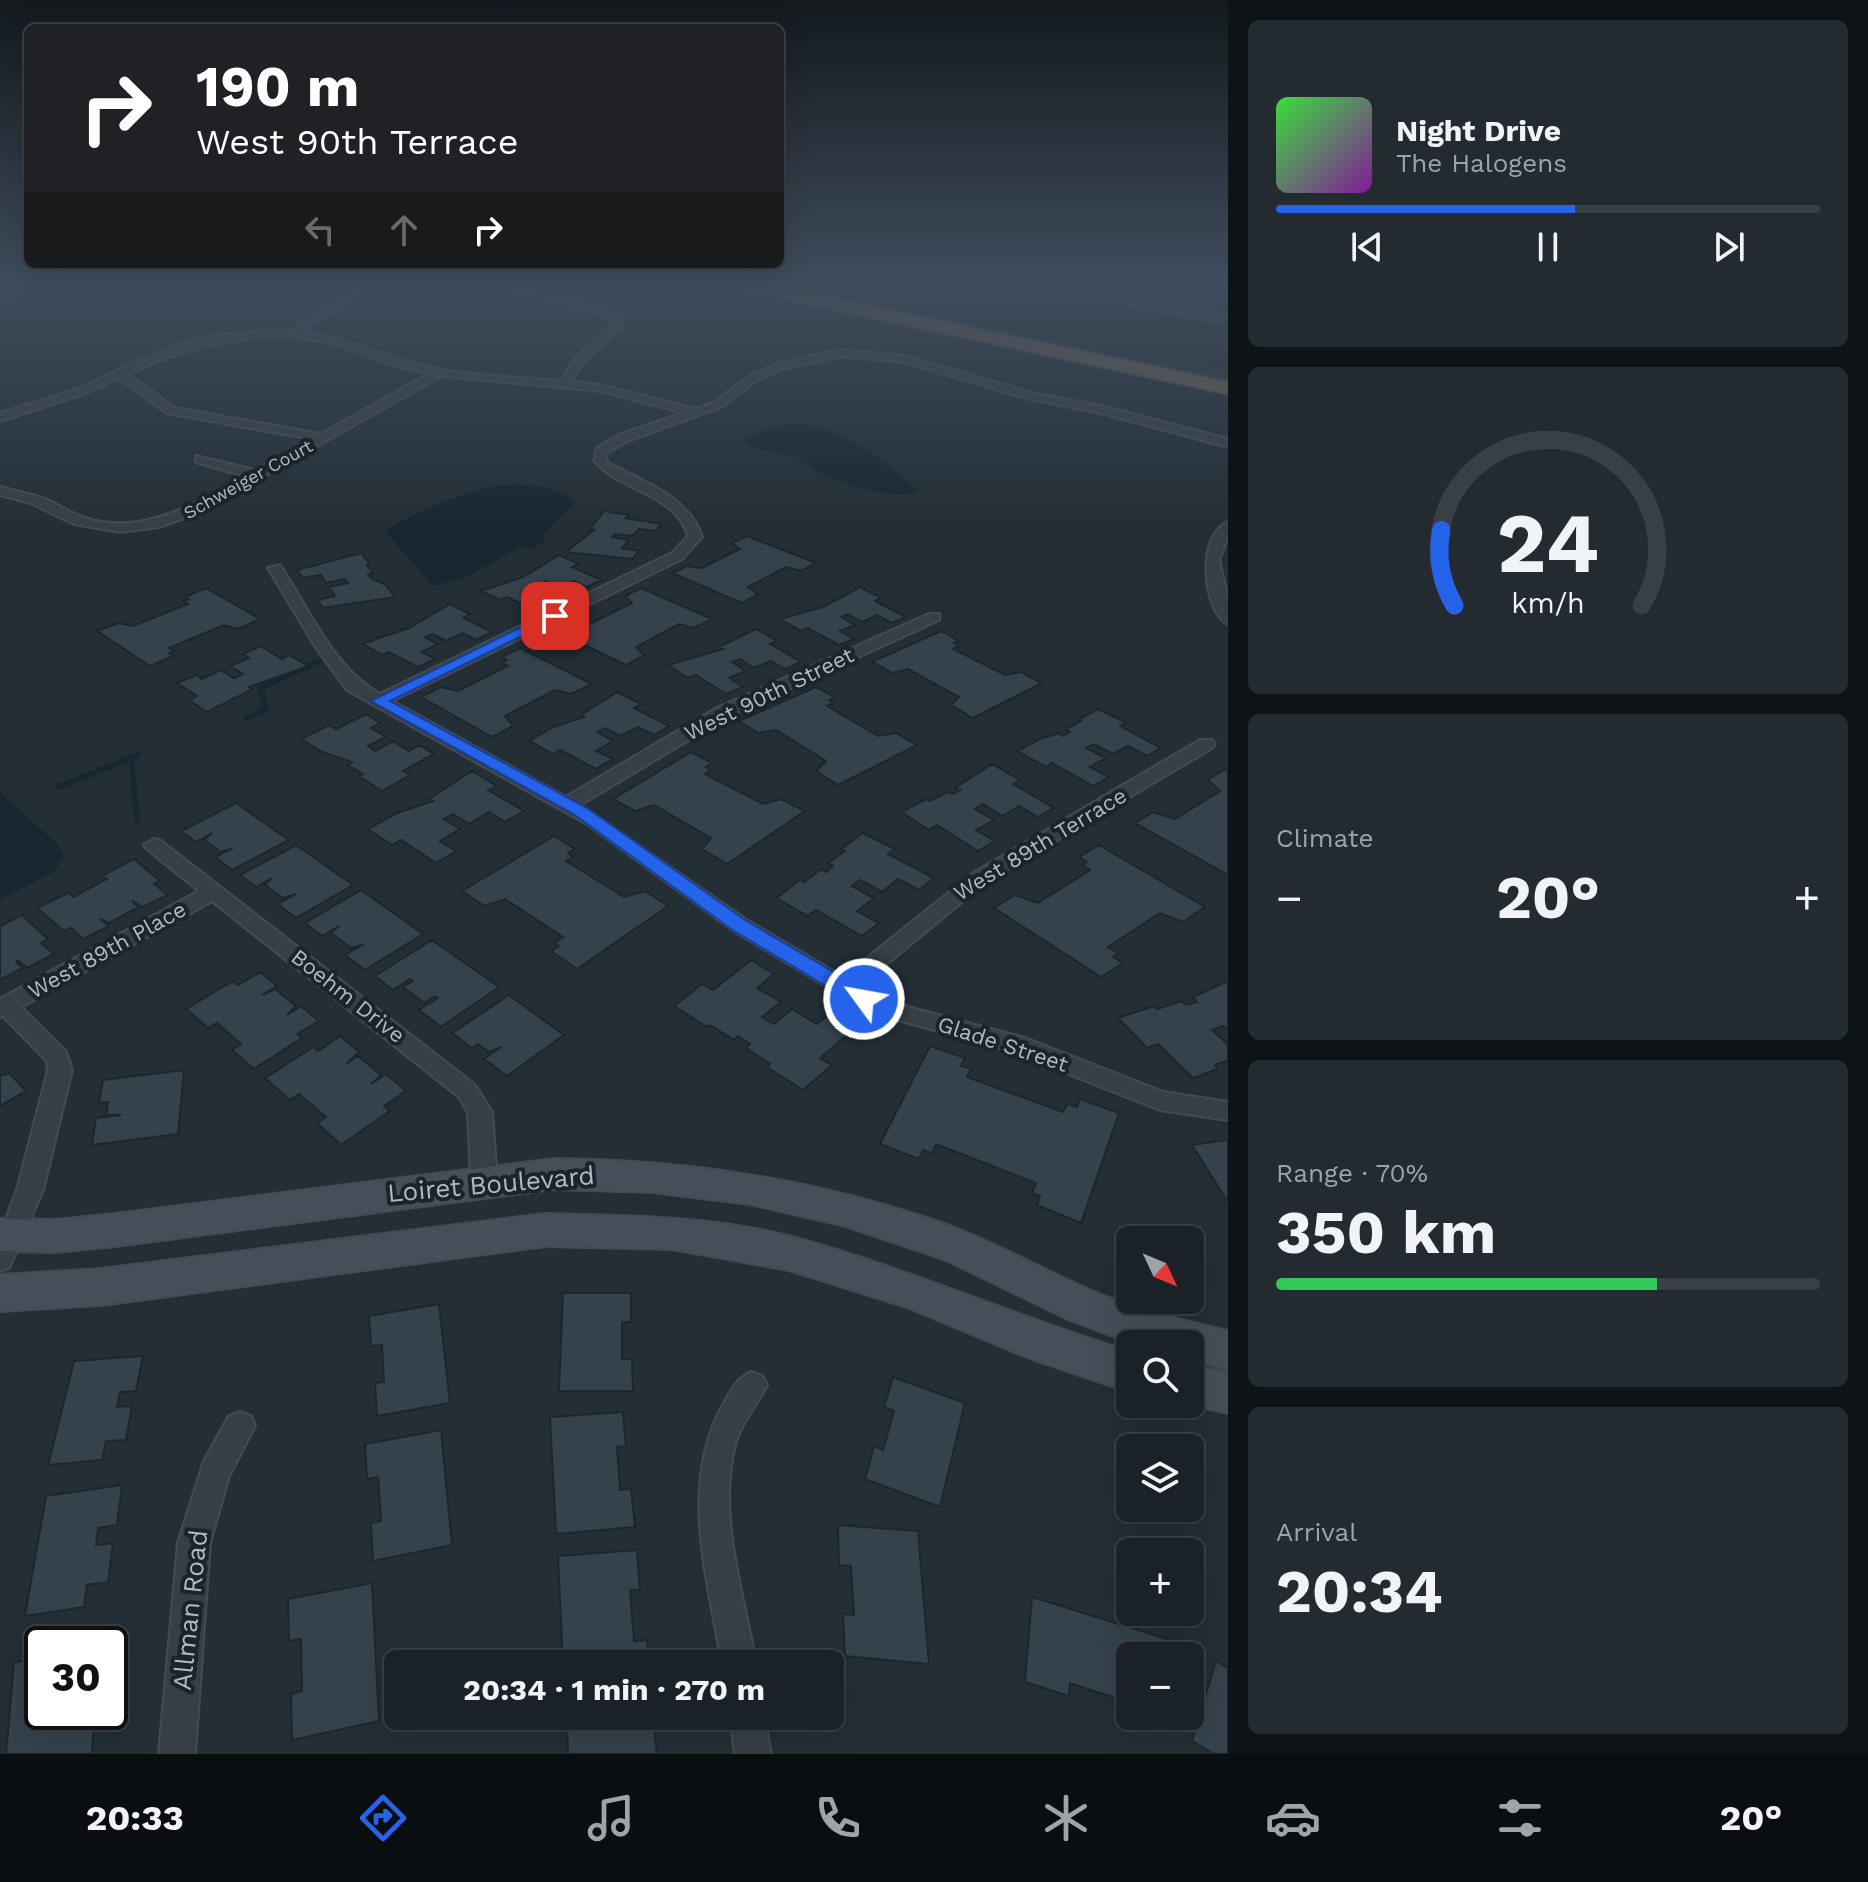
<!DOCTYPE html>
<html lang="en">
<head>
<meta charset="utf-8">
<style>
	:root { --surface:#1a2228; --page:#232a30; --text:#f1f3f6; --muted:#9fa4a8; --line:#383f45; --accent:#2563eb }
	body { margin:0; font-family:"Work Sans",sans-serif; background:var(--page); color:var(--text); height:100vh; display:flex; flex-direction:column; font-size:30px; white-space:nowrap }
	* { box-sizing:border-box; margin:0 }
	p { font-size:26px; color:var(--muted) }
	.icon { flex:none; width:44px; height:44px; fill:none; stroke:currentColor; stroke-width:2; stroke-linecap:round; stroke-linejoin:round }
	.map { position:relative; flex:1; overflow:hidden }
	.sheet { display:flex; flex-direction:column; gap:20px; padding:20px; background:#0e1316; width:640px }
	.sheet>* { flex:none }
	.guide { position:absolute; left:24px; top:24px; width:760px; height:244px; border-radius:12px; box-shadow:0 8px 32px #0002,0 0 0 2px var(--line); background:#202124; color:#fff; overflow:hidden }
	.needle { width:52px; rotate:134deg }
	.tools { position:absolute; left:1116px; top:1226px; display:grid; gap:16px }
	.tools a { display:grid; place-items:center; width:88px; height:88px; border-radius:12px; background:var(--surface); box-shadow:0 8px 32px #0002,0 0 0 2px var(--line); font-size:40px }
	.speed { position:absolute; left:24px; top:1626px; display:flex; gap:16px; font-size:40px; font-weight:700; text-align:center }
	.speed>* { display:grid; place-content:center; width:104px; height:104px; border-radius:50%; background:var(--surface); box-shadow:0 8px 32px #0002,0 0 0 2px var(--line); line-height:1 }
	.speed .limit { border:4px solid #111; border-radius:12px; background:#fff; color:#111 }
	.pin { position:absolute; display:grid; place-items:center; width:68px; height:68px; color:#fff; margin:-34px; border-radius:16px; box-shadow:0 4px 12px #0006 }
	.me { position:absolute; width:88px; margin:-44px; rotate:302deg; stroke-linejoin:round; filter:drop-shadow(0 0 6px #0008) }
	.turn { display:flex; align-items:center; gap:28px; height:168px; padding:0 40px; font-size:36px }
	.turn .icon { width:104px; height:104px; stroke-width:2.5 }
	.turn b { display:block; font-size:56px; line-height:68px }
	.lanes { display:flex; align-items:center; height:76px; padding:0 40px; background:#0003; justify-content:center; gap:40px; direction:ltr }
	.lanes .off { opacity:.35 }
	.big { font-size:60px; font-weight:700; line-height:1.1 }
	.sheet .card { flex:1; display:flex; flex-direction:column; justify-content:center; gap:12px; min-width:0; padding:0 28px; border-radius:12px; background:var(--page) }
	.sheet .dial { align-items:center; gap:0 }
	.dial svg { height:208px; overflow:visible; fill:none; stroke:var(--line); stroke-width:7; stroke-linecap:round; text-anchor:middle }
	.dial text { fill:var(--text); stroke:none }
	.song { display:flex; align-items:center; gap:24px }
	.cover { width:96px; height:96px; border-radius:12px; background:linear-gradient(135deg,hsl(120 70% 55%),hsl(290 70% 35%)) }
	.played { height:8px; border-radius:4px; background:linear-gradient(90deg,var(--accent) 55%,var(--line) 55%) }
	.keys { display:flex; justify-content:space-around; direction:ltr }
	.heat { display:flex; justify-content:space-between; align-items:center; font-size:44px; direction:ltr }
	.charge { height:12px; border-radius:6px; background:linear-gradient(90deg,#34c759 70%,var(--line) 0) }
	.trip { position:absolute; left:384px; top:1650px; width:460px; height:80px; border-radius:12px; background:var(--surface); box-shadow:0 8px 32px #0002,0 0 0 2px var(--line); font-weight:700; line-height:80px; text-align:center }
	.tab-bar { display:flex; height:128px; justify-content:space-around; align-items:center; background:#0a0e10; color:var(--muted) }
	.tab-bar .icon { width:56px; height:56px }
	.tab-bar .selected { color:var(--accent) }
	.tab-bar b { font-size:36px; color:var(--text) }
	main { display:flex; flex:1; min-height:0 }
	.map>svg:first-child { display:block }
	.green { fill:#253636 }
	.water { fill:#182631 }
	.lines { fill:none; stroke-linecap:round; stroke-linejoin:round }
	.stream { stroke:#182631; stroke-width:6 }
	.building { fill:#35424c; stroke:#1e262d; stroke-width:2 }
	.street-casing { stroke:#424b52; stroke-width:4 }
	.secondary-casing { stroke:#424b52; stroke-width:4 }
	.highway-casing { stroke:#414a51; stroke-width:4 }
	.street { fill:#363f46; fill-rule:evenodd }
	.secondary { fill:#454f59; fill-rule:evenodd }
	.highway { fill:#6b5f54; fill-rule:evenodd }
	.route { fill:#2563eb; stroke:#184099; stroke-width:2 }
	.labels { text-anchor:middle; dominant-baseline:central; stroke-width:8; stroke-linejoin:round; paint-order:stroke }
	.far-street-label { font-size:18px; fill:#b1bac2; stroke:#1c242b }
	.street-label { font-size:22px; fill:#b1bac2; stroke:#1c242b }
	.near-street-label { font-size:26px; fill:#b1bac2; stroke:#1c242b }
</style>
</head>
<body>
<main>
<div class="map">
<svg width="1228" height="1754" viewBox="0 0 1228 1754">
	<rect width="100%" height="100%" fill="#232e35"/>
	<!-- green -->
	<path class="green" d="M1158,354L1228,369V383L1149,365L1140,359Z"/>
	<!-- water -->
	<path class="water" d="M793,423C847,427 882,461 919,491C903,502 840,483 822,474C811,469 803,459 790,455C775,450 755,453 744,441L767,429Z
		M498,485C526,484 552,484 576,501L543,535L546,540L531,549L521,547L466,577L433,586L385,531C421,508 458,495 498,485Z
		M0,792L57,844L64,856L54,872L0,900Z"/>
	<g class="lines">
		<!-- stream -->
		<path class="stream" d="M246,718L266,709L260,688L325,658
			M131,757L137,820
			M59,787L138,755"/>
	</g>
	<!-- building -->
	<path class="building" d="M1109,282L1115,284L1104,290L1059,283Z
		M1199,282L1228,286V289L1210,298L1182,292Z
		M1177,295L1226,303L1215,312L1166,302Z
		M604,511L629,515L626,518L662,524L655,531L639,529L632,536L615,534L612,537L629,540L622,548L639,551L632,559L566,552L594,530L590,529Z
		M747,536L816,563L801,571L786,567L748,587L758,594L742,603L672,573L687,566L702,568L740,549L732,543Z
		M361,553L370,565H367L373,573L368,574L371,578L386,585L395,597L323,608L317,600L335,596L329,587L348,583L345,579L326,583L321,575L303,578L297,570Z
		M559,555L579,564L572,567L601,580L587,587L574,581L559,587L546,581L539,585L552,591L538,598L551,604L536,611L507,597L501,600L481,591L523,577Z
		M860,587L881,598L875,601L906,617L892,623L877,615L862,622L848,614L841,617L855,625L840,631L854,639L839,645L808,628L801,631L780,619L823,607Z
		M206,588L260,619L238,629L224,625L169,648L174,651L169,653L173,656L150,666L97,631L119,623L133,626L188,604L184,601L189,599L185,597Z
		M641,588L712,619L694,628L679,624L636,647L644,655L626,665L555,631L572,622L588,625L632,603L625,596Z
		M450,604L470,614L463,618L492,632L476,640L463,633L446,641L433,634L425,637L438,644L422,652L435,659L418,667L389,652L382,655L362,644L409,628Z
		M756,629L777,641L770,644L801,662L785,669L771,661L754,668L740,659L732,662L746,671L729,678L743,687L726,694L696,675L688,678L668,665L723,649L719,647Z
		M941,631L959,641L954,643L959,646L953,649L1005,675L1021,672L1042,683L973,718L951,705L959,697L908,669L892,673L872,662Z
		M261,646L282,659L289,655L309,666L249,687L253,689L207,712L189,700L197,696L177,683L196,675L202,679L221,670L234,678L243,674L230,666L249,658L243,654Z
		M520,648L592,684L571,694L555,690L505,716L513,726L492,737L421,697L441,687L458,691L508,666L502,663L507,660L502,657Z
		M816,687L835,697L829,700L834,703L827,706L878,736L896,733L917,745L838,785L816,771L826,761L776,730L758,733L739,721Z
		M617,692L641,704L634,708L669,726L654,735L638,727L621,736L605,728L597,732L613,741L596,751L613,759L596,769L560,750L553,754L529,741L553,727L584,717L581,715Z
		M1098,709L1127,723L1120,726L1161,748L1147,756L1128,746L1113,754L1094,744L1086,748L1106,758L1090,767L1109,777L1093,786L1052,763L1046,767L1017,751L1040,739L1059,733L1063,736L1070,732L1066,729L1081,721L1078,720Z
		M366,714L380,723L371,728L386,737L368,746L375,751L393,741L409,751L419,745L434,754L403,771L410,775L382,791L359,776L363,774L348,765L352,762L322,752L301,739L329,725L336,729Z
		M691,752L712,763L706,767L712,770L705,774L763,804L781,799L805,811L727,864L702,849L711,838L654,805L635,811L613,799Z
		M992,764L1020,780L1013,784L1054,808L1038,817L1019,806L1002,816L983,804L975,809L994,820L976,830L995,841L978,851L937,825L929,830L901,812L926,799L930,801L947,792L952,794L960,790L955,788Z
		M1225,769L1228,771V875L1135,823L1153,812L1175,819L1220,791L1208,780Z
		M472,771L497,786L488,790L524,811L505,822L489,812L469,824L453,814L444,819L460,829L440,841L456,851L436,863L401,840L392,845L368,829L397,813L433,801L429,799Z
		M236,803L289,840L232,870L215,857L233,848L221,852L204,840L212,833L196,842L181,831Z
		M863,833L895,849L888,854L934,878L919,890L898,879L882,892L860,880L852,886L874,898L857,911L879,923L862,936L816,910L808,916L776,898L800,880L804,882L821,869L826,872L833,866L828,863L845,851L841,849Z
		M554,836L575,849L568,853L573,857L566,861L624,897L645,891L668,906L577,969L551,951L559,946L554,943L563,937L505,899L484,906L462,891Z
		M296,845L353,885L296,918L278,904L296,894L283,898L265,885L272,878L256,887L240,875Z
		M1099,845L1205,907L1183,922L1160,913L1108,947L1118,953L1113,957L1123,963L1101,977L994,908L1015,895L1038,903L1090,870L1082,865L1087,862L1079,857Z
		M134,859L160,881L154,884L168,895L143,907L132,901L139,907L109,923L100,919L109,926L83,939L71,928L64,931L37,908L68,893L73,897L107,879L102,876Z
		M361,890L423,934L365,970L345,955L364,944L351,948L331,933L339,926L322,936L305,923Z
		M22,915L48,939L41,943L54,954L27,968L18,960L16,962L23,968L0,980V926Z
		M432,940L499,987L441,1027L419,1010L438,998L435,996L424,1003L403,987L413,981L410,979L393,990L375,976Z
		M751,960L774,974L757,988L781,1002L762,1017L774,1024L792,1009L817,1024L834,1010L859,1025L820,1058L832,1065L803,1090L767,1067L770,1064L746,1048L750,1044L738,1036L734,1040L710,1025L707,1027L674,1006L702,984L713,990Z
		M260,972L277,986L262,995L275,989L296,1006L287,1015L301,1006L319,1021L297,1034L302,1038L254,1069L232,1050L241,1044L217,1023L208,1028L186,1009L233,981L238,985Z
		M1228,981V1030L1223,1026L1212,1030L1228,1045V1060L1215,1065L1218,1069L1193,1078L1158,1044L1147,1048L1118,1018L1154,1006L1157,1009L1182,1001L1186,1005L1197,1002L1193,997Z
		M509,995L564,1035L507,1076L484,1059L501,1047L489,1052L478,1044L472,1048L452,1033Z
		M340,1036L359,1052L346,1064L358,1056L381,1075L371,1084L386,1074L406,1091L384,1106L390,1111L341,1145L317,1123L326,1117L299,1094L290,1100L265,1078L313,1047L318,1051Z
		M930,1046L965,1058L961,1066L971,1069L967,1077L1063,1112L1067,1104L1077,1107L1080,1099L1119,1113L1081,1223L1037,1205L1040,1196L1032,1193L1036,1183L936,1144L932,1153L923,1150L919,1159L880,1144Z
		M184,1070L178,1134L92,1145L96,1118L121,1115H106L108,1102L99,1103L103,1080Z
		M9,1073L26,1091L0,1106V1076Z
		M1227,1140L1228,1141V1202L1192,1145Z
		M563,1293H631V1322H622V1359H632L633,1391H559Z
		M439,1304L450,1403L377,1416L375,1383L384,1382L382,1345L371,1346L369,1316Z
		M143,1356L136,1391L120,1392L117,1407L132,1406L126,1440L106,1441L102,1460L48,1465L74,1361Z
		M893,1377L965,1403L940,1507L865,1479L874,1446L883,1450L894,1411L884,1407Z
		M623,1412L626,1446L617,1447L620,1490L631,1489L635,1527L556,1534L550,1417Z
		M441,1430L452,1545L373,1561L371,1523L381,1521L378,1477L367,1479L365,1444Z
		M122,1485L117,1525L98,1528L96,1545L113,1543L108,1582L87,1585L84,1607L25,1616L46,1496Z
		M838,1525L918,1531L929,1664L845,1656L843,1614L854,1615L851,1566L839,1565Z
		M637,1550L640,1590H630L634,1641L647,1640L649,1664H563L558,1556Z
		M372,1583L379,1721L292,1740L291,1694L302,1691L301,1639L289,1641L288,1599Z
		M1032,1597L1167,1639V1656H1130V1714L1122,1711V1700L1070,1683L1069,1696L1025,1682Z
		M42,1656V1712H75V1716L94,1712L92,1754H6L14,1663Z
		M1216,1661L1228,1668V1754H1214L1192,1741Z
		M653,1718L657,1754H568L567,1726Z"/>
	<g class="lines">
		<defs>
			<path id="street" d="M0,282H19L0,287Z
				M365,282C452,282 538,280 620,315L623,326L583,362L571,382L601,385L696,409L713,403L749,376L776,364L840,350L905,356L1032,393L1106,407L1228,439V447L1105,414L1026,398L904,362L840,356L783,369L757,380L721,407L627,441L607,453L606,460L610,464C643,481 691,499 702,537L682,559L392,701L566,797L715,709L929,614H939V620L727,717L580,805L745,919L843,977L972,874L1200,740H1212L1215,744L1212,748L986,882L860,986L908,1007L1025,1038L1163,1092L1228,1102V1120L1160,1110L1011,1051L894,1019L856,1004L731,929L587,824L347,690L315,646L268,568L280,565C309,609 333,668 380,694L672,553L688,536C676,493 618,491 594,460L597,448L619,435L684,413L601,391L441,376L198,513L159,527L120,532L74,524L31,503L0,495V487C14,491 29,493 42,498C56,503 68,512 82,517C141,538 195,503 245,476L196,462V456L255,470L312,439L167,413L119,378L86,393L0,421V413L78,389L169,347L220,334L289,331L355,292ZM372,287C453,288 535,286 611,319L613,325L575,358L561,381C520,377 477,377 437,369C390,361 349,337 301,332ZM274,336L328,341L393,365L429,374L321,434L175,408L128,374C182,349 214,341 274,336Z
				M1161,282H1177L1131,296L1129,300L1228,315V321L1218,322L1036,287L1041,284L1120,298L1125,292Z
				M1228,522V536L1219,560L1228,599V624C1205,615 1194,536 1228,522Z
				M154,839L161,841L475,1085L492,1112L497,1180L493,1187L484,1190L475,1187L471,1180L468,1113L459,1097L212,901L21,1007L66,1052L72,1070L43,1190L9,1268L0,1271V1234L17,1190L48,1070L47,1061L3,1016L0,1017V999L199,891L147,849L144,845Z
				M752,1372L762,1376L767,1385C757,1405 741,1423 735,1445C717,1515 744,1595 756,1664H722C708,1579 678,1483 724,1403C731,1390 738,1377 752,1372Z
				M240,1412L251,1416L255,1426L229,1476L210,1543L195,1754H159L178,1543L204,1461L229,1416Z
				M730,1716H764L771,1754H735Z"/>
			<path id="secondary" d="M554,1159C692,1160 825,1181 955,1228C1004,1247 1050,1274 1099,1294C1140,1311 1185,1321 1228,1331V1369L1190,1359V1344H1136L1119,1338L1068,1319L944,1259L846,1226L750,1204L653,1192L554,1189L115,1246L55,1252L0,1251V1219L55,1220L115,1214Z
				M545,1214C628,1216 711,1216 792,1237C907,1268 1016,1317 1130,1352V1392L1027,1357L907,1307L789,1270L672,1249L545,1246L101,1305L0,1311V1275L101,1269Z
				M1190,1365L1228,1373V1413L1188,1404Z"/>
			<path id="highway" d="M721,282H757L1228,382V394L730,287Z"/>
		</defs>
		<!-- street casing -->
		<use href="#street" class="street-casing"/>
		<!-- secondary casing -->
		<use href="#secondary" class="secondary-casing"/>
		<!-- highway casing -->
		<use href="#highway" class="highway-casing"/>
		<!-- street -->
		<use href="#street" class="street"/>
		<!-- secondary -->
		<use href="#secondary" class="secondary"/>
		<!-- highway -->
		<use href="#highway" class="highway"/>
	</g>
	<!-- sky -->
	<linearGradient id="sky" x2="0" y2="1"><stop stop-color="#13191d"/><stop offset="0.53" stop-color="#3f4c5c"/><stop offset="1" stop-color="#3f4c5c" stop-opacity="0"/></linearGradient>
	<rect width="1228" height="528" fill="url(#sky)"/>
	<!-- route -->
	<path class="route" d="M550,613L562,616L390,701L587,808L745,920L871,994L874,999L871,1004H856L731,929L575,815L371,701Z"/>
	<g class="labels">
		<!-- far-street labels -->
		<g class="far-street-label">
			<text transform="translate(248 479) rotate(-29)">Schweiger Court</text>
		</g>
		<!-- street labels -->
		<g class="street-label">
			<text transform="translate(769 694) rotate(-26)">West 90th Street</text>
			<text transform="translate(1040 844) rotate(-31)">West 89th Terrace</text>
			<text transform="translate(107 950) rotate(-29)">West 89th Place</text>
			<text transform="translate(348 996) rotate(38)">Boehm Drive</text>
			<text transform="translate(1003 1044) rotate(18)">Glade Street</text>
		</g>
		<!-- near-street labels -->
		<g class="near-street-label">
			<text transform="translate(491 1184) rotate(-5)">Loiret Boulevard</text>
			<text transform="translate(190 1610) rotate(-84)">Allman Road</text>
		</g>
	</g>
</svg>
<div class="tools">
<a><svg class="needle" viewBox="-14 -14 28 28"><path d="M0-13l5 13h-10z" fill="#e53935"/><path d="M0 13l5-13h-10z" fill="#9fa4a8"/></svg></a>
<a><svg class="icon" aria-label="search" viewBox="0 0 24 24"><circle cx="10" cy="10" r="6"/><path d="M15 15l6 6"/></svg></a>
<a><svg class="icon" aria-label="layers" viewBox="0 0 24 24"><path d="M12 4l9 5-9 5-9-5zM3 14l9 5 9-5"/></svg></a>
<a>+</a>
<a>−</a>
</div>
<div class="speed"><div class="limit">30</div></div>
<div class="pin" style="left:555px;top:616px;background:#d93025"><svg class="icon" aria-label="arrive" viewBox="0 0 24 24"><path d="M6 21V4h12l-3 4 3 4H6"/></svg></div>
<svg class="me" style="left:864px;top:999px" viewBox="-20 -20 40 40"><circle r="17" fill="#2563eb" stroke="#fff" stroke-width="3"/><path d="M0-11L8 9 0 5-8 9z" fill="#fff"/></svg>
<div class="trip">20:34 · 1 min · 270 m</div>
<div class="guide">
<div class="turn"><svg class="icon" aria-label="right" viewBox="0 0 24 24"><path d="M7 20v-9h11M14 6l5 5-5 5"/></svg><div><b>190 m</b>West 90th Terrace</div></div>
<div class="lanes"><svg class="icon off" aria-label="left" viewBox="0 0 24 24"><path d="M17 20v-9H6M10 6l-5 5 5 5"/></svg><svg class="icon off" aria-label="ahead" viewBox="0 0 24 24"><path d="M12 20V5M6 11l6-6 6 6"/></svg><svg class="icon" aria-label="right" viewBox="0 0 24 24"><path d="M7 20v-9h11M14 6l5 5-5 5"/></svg></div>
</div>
</div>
<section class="sheet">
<div class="card">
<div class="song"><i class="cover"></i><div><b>Night Drive</b><p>The Halogens</p></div></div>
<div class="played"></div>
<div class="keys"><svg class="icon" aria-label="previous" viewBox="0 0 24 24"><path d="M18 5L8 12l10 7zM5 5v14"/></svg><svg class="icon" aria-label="pause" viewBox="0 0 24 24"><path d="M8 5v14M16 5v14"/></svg><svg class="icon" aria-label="next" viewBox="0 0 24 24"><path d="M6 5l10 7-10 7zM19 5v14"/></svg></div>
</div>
<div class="card dial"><svg viewBox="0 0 100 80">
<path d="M14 69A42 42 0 1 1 86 69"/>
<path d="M14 69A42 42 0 0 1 9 40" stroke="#2563eb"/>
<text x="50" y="56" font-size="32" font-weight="700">24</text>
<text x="50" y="72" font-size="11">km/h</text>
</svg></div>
<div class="card"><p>Climate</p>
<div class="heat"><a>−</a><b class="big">20°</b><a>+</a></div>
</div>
<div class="card"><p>Range · 70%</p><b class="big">350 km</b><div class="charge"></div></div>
<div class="card"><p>Arrival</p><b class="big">20:34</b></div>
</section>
</main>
<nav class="tab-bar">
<b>20:33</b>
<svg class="icon selected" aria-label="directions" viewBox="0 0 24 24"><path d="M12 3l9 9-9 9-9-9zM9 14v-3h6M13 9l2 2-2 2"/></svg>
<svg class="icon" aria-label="music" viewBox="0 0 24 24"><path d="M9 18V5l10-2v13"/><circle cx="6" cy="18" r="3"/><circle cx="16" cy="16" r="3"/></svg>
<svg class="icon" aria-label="phone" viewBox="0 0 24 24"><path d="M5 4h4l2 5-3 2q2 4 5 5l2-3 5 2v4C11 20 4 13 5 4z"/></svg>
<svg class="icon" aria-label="climate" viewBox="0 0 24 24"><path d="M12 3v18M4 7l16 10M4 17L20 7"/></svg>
<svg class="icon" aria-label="car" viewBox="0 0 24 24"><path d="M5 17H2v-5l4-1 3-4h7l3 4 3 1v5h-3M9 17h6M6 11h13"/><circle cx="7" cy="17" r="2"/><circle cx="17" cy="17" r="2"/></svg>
<svg class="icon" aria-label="filters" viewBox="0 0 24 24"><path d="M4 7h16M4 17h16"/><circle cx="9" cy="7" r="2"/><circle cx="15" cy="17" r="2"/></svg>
<b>20°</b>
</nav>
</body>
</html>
